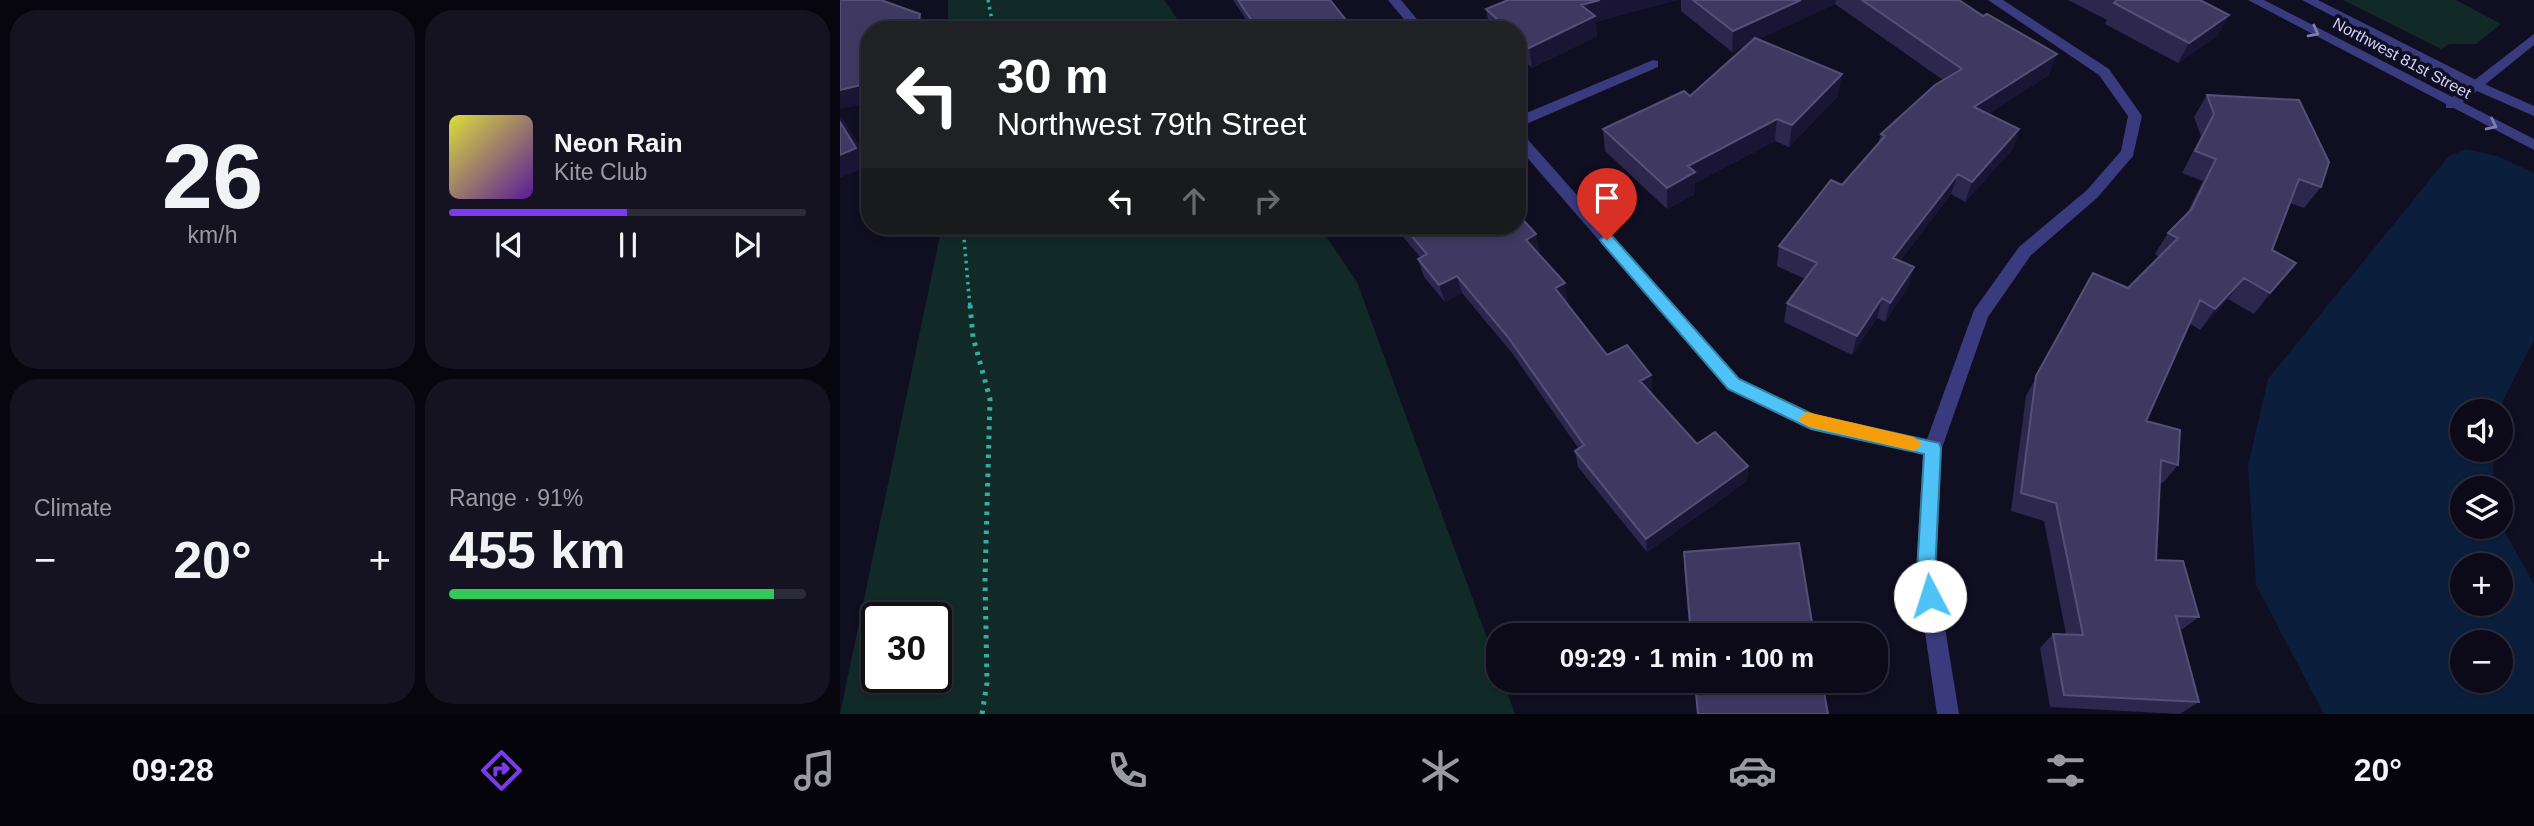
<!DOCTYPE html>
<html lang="en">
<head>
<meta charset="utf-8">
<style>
	:root { --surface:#0c0a19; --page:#151322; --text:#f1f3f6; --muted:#9a9aa2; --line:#2c2b38; --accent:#7c3aed }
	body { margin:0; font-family:Helvetica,sans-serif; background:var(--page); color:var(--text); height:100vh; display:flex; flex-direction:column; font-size:26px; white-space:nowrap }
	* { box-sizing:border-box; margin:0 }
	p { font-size:23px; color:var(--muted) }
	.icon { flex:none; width:38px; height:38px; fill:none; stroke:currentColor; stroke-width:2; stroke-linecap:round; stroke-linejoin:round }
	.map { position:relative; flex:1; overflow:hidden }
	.details { display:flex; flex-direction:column; gap:10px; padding:10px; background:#07060e; width:840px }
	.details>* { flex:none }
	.top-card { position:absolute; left:21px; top:21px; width:665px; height:214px; border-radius:28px; box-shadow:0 4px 10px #0003,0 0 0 2px var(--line); background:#202124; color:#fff; overflow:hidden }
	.fabs { position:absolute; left:1610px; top:399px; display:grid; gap:14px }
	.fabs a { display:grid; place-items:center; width:63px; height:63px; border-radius:50%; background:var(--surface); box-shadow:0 4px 10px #0003,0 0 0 2px var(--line); font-size:35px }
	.speed { position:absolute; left:21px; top:602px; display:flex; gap:14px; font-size:35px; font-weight:700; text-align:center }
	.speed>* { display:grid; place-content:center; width:91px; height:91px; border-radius:50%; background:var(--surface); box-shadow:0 4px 10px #0003,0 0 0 2px var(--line); line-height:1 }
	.speed .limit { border:4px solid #111; border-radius:10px; background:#fff; color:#111 }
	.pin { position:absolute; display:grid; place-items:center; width:60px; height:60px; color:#fff; margin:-72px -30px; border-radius:50% 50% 50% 0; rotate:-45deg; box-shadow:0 0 7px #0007 }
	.pin .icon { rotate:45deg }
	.me { position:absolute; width:77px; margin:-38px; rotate:355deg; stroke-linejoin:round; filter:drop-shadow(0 0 5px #0008) }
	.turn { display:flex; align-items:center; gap:24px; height:147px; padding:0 21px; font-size:32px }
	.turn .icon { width:91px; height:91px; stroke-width:2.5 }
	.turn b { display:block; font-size:49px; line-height:60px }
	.lanes { display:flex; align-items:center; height:66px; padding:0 21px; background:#0003; justify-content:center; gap:35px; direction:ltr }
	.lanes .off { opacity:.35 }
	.big { font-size:52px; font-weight:700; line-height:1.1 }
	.details .tile { flex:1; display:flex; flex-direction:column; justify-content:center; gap:10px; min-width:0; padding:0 24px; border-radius:28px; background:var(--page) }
	.details .dial { align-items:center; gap:0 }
	.dial b { font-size:91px; line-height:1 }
	.song { display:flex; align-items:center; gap:21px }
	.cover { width:84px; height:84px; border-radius:10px; background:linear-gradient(135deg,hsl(60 70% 55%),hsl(270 70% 35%)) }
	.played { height:7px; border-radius:4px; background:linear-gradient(90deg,var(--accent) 50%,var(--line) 50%) }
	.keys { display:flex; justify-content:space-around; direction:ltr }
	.heat { display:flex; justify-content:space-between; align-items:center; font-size:38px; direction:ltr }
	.charge { height:10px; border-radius:5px; background:linear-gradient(90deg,#34c759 91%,var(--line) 0) }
	.details .tiles { flex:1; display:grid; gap:10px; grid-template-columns:repeat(2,1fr) }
	.trip { position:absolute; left:646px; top:623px; width:402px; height:70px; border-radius:28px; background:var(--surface); box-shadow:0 4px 10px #0003,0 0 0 2px var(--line); font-weight:700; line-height:70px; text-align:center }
	.dock { display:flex; height:112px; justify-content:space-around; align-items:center; background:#05040a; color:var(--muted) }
	.dock .icon { width:49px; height:49px }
	.dock .current { color:var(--accent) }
	.dock b { font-size:32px; color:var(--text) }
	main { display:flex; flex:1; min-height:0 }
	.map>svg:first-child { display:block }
	.green { fill:#112a28; fill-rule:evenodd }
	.water { fill:#0b1f3d; fill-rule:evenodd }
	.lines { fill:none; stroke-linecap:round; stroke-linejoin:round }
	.path-far1 { stroke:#32afa2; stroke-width:3.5; stroke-dasharray:2.5 4.5; stroke-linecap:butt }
	.path { stroke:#32afa2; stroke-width:5; stroke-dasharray:3.5 6; stroke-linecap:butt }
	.minor { fill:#3a3a7e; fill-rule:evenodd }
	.tertiary { fill:#3a3a7e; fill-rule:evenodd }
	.wall { fill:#2d274e }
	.shaded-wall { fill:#1a1534 }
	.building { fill:#3f3961; stroke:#565079; stroke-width:2 }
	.oneway { stroke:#7e7db7 }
	.route { fill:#4fc3f7; stroke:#337fa1; stroke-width:2 }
	.slow { fill:#f59e0b }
	.labels { text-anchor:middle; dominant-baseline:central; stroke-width:7; stroke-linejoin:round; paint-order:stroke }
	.far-street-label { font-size:16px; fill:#d2cffd; stroke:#100e21 }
</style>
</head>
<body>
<main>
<section class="details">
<div class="tiles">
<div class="tile dial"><b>26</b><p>km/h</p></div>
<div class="tile">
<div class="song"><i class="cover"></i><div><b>Neon Rain</b><p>Kite Club</p></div></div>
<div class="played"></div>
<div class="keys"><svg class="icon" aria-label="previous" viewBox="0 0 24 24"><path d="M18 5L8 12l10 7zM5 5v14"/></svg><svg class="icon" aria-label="pause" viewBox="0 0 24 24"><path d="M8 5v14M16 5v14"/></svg><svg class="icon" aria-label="next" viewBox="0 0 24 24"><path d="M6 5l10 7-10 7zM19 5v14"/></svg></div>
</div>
<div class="tile"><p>Climate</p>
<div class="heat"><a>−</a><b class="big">20°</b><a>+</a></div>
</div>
<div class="tile"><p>Range · 91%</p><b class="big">455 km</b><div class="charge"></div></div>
</div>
</section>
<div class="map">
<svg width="1694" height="714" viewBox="0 0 1694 714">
	<rect width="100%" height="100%" fill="#100e21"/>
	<!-- green -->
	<path class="green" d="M108,0H324L345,30H108Z
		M1503,0H1616L1661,24L1636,44H1610L1601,49Z
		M102,226H479L517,282L658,668V681H663L675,714H0ZM37,618H96V677H37Z"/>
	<!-- water -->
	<path class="water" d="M1626,149L1657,156L1694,173V340L1658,411H1622V450H1654L1653,488H1622V527L1661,525L1694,584V714H1484L1416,585L1408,466L1428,379L1609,156ZM1622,565H1661V604H1622ZM1622,642H1661V681H1622Z"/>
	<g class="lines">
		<!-- path-far1 -->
		<path class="path-far1" d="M148,0L154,30
			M123,226L130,307"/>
		<!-- path -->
		<path class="path" d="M130,305L133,337L150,399L145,579L147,683L142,714"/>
		<!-- minor -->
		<path class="minor" d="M548,0H561L586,30H573Z
			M1148,0H1163L1269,69L1302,116L1293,156L1257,198L1191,255L1148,317L1102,448L1096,572L1119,714H1097L1076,572L1083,454L971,429L888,389L677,146V131L682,133L900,379L974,414L1087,439L1134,310L1179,247L1247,190L1281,151L1288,116L1259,75Z
			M1694,34V45L1616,108H1606V102Z
			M813,60L818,61V67L677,128V117Z"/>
		<!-- tertiary -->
		<path class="tertiary" d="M1408,0H1424L1694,139V150Z
			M1462,0H1478L1640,82L1694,106V116L1630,88Z"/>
	</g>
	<!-- wall -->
	<path class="wall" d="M393,0H490L514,30H413Z
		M668,0H836L755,22L757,36L692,68L677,54V30L650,29L646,9Z
		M841,0H1119L1209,75L1148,114L1179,129L1172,150L1125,202L1111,194L1060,261L1074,267L1068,287L1045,322L1037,318L1012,355L944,322L947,303L965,279L937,266L939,246L1002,185L1038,144L1041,134L1103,80L995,4L919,39L998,96L949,147L935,141L855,183V194L827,209L765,151L763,129L850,96L908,44L892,52L841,11Z
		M1228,0H1360L1389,15L1378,35L1338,63L1265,24L1267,20Z
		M1367,95L1481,187L1464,208L1450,203L1432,250L1456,263L1414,314L1388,299L1360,330L1349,323L1306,421L1338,465L1323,483L1320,482L1316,560L1359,617L1340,631L1359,702L1340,714L1210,707L1200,648L1213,634H1226L1204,521L1171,511L1186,396L1253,273L1288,288L1319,257L1315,254L1328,233L1346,215L1363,181L1342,173L1361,136L1354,117Z
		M554,226H677L700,252L698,253L728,300L725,301L767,355L811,375L812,391L810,392L857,444L908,466L907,481L807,552L738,467L735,451L739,449L672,353L622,293L605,302L584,277L578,259L581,258Z
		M844,552L974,635H850L844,568Z
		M854,681H982L988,714H857Z"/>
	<!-- shaded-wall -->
	<path class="shaded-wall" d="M760,0H836L755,22L757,36L692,68L689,48L741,5Z
		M961,0H996L995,4L892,52L893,31Z
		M80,14L92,30H78Z
		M1389,15L1378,35L1338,63L1349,43Z
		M1217,54L1209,75L1127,128L1134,107Z
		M1002,74L998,96L949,147L952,125Z
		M30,83V103L0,109V90Z
		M0,115L5,121L30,163V165L0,178Z
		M937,119L935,141L855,183V194L827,209V188L848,166Z
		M1179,129L1172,150L1125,202L1132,182Z
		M1118,174L1111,194L1047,278L1053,258Z
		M696,234L700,252L689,257L686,240Z
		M1456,263L1439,284L1414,314L1430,293Z
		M1074,267L1068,287L1045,322L1050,303Z
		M617,276L622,293L605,302L599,285Z
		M1404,278L1388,299L1360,330L1375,309Z
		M725,283L728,300L718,306L715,288Z
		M1042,298L1037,318L1012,355L1017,336Z
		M811,375L812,391L801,397L800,381Z
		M908,466L907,481L807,552L806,539Z"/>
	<!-- building -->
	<path class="building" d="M0,0H41L80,14L78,30H30V83L0,90Z
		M398,0H490L514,30H418Z
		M668,0H760L741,5L755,16L689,48L677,37V30H669L646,9Z
		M853,0H961L893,31Z
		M1022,0H1119L1143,16L1147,14L1217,54L1134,107L1179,129L1132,182L1118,174L1053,258L1074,267L1050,303L1042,298L1017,336L947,303L977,263L939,246L991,180L1002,185L1045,136L1041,134L1095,85L1122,69Z
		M1277,0H1360L1389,15L1349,43L1274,3Z
		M915,38L1002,74L952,125L937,119L848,166L855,172L827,188L763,129L844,91L850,96Z
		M1367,95L1459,100L1489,162L1481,187L1459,179L1432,250L1456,263L1430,293L1404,278L1375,309L1360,300L1306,421L1340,430L1338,465L1321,460L1316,560L1343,561L1359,617L1336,616L1359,702L1224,695L1213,634L1243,635L1216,503L1181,493L1196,376L1253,273L1288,288L1338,238L1328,233L1351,210L1376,159L1355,151L1374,114Z
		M0,122L16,148L0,155Z
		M677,213L696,234L686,240L725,283L715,288L767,355L787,345L811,375L800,381L857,444L875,432L908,466L806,539L735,451L744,445L668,337L617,276L599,285L578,259L587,254L563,226H677Z
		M959,543L974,635H851L844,552Z
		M855,681H982L988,714H858Z"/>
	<!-- one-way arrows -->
	<defs><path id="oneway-chevron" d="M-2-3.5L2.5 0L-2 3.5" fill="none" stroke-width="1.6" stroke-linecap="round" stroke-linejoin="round" transform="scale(1.75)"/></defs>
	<g class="oneway">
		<use href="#oneway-chevron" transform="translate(1474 32) rotate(28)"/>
		<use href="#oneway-chevron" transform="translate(1652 125) rotate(26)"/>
	</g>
	<!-- route -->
	<path class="route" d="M767,234L772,236L899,379L974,415L1099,443L1101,448L1095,572L1099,596L1096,602L1090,605L1083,602L1077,572L1084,454L971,429L888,389L762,243L760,240Z"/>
	<!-- slow -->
	<path class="slow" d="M967,412L1074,437L1082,444L1074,451L967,426L958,419Z"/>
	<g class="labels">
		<!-- far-street labels -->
		<g class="far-street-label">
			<text transform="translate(1562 58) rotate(28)">Northwest 81st Street</text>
		</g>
	</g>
</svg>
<div class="fabs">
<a><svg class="icon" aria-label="sound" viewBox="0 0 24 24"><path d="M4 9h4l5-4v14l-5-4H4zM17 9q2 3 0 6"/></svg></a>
<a><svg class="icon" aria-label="layers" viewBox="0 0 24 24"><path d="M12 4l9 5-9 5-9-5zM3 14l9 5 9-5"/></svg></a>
<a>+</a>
<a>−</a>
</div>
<div class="speed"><div class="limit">30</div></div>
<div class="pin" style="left:767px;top:240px;background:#d93025"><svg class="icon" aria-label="arrive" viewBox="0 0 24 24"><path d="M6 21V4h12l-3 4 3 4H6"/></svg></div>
<svg class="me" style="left:1090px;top:596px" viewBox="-20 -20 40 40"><circle r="19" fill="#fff"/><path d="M0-13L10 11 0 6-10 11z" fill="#4fc3f7"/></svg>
<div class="trip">09:29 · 1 min · 100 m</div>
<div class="top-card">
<div class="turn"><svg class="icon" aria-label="left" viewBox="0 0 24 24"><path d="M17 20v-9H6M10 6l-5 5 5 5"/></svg><div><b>30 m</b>Northwest 79th Street</div></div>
<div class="lanes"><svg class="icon" aria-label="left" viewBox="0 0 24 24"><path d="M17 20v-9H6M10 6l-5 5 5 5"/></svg><svg class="icon off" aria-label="ahead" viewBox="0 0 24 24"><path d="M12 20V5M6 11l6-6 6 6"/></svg><svg class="icon off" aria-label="right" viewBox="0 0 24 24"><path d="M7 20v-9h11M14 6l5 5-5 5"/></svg></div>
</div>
</div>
</main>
<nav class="dock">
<b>09:28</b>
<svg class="icon current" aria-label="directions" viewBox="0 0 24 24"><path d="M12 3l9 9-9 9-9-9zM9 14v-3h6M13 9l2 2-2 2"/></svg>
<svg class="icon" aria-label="music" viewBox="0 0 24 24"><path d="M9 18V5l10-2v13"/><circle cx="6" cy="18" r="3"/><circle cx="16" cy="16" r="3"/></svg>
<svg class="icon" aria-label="phone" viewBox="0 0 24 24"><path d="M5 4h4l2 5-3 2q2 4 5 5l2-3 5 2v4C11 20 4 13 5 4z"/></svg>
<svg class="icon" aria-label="climate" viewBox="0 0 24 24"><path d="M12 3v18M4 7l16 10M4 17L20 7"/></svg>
<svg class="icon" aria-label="car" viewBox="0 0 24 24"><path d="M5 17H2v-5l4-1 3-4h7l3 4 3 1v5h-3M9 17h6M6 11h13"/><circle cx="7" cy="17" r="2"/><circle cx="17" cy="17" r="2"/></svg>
<svg class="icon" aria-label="filters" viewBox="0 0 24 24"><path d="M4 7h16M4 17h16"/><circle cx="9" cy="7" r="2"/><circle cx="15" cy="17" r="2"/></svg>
<b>20°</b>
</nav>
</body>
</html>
